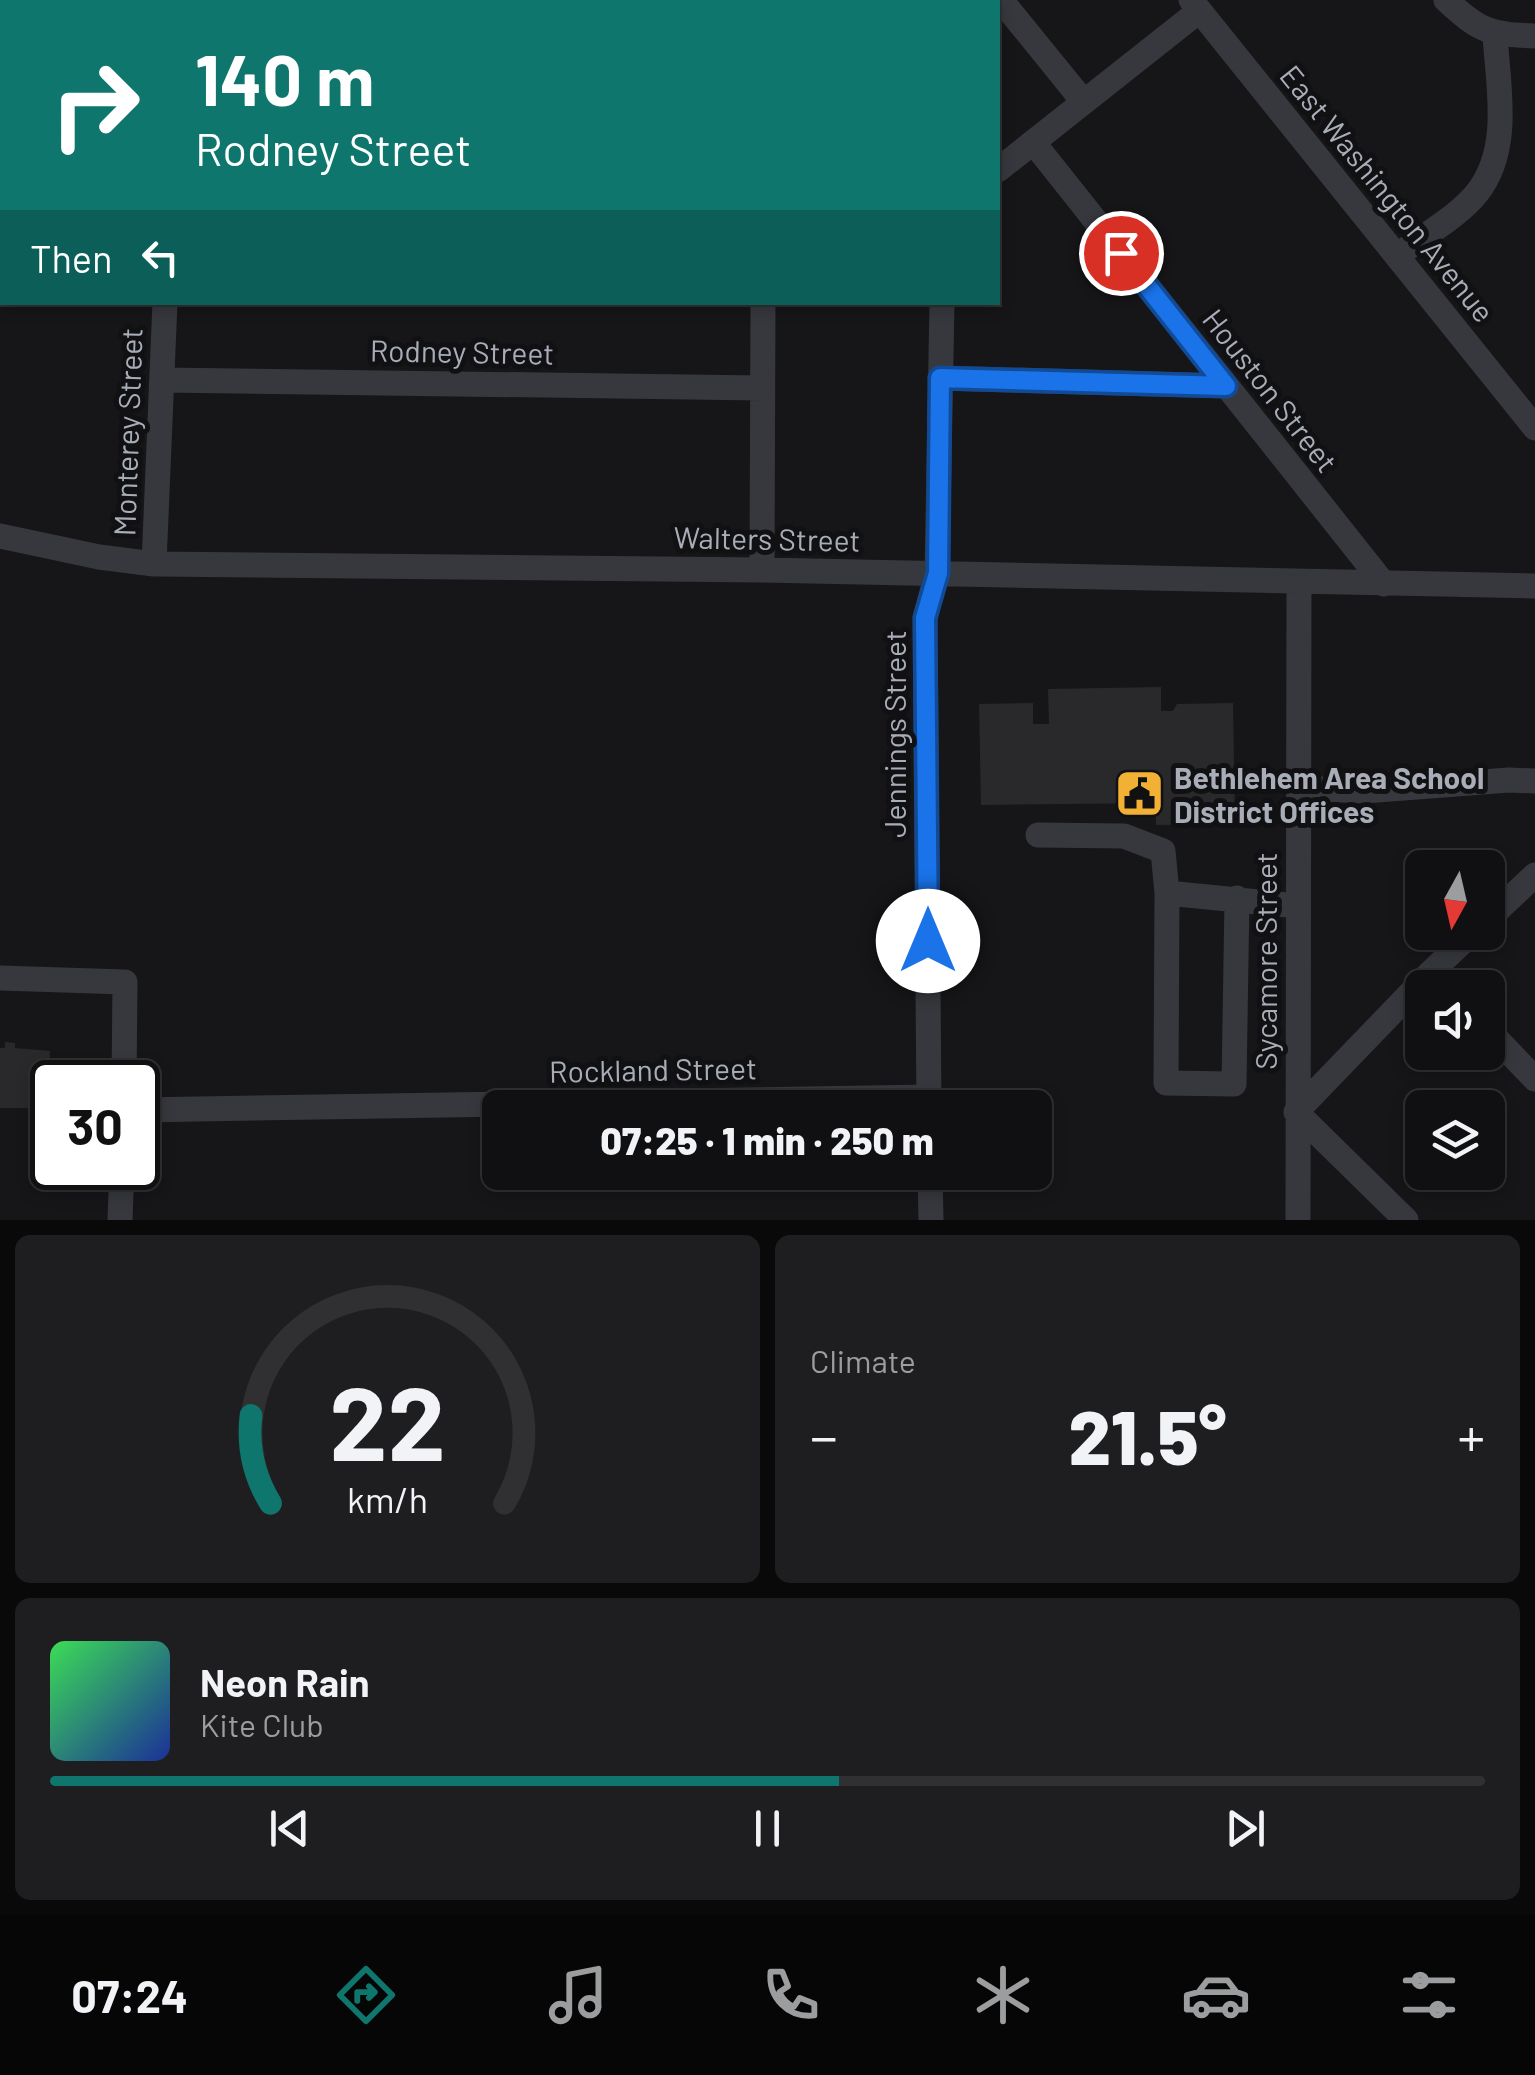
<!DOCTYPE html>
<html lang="en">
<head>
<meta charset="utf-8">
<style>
	:root { --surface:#101012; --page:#1e1e20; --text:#f1f3f6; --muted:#9c9d9f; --line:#303032; --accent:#0f766e }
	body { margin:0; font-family:Barlow,sans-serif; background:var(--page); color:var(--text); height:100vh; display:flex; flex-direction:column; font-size:38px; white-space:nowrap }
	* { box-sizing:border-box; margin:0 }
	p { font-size:32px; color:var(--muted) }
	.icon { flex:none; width:55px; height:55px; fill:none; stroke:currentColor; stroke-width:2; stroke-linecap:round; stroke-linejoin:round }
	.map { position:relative; height:1220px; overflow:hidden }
	.panel { display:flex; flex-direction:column; gap:15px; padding:15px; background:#09090a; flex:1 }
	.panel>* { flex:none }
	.hud { position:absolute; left:0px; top:0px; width:1000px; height:305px; box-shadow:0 5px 15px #0003,0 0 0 2px var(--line); background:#0f766e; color:#fff; overflow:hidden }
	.needle { width:65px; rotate:188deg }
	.tools { position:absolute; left:1405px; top:850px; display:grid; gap:20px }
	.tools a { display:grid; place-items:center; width:100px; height:100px; border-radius:15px; background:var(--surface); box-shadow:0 5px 15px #0003,0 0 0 2px var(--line); font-size:50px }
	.speed { position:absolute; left:30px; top:1060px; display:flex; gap:20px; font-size:50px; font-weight:700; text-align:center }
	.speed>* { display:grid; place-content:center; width:130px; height:130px; border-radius:50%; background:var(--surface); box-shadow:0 5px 15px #0003,0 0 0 2px var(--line); line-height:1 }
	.speed .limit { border:5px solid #111; border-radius:15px; background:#fff; color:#111 }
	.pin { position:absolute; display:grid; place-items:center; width:85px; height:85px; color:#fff; margin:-42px; border:5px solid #fff; border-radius:50%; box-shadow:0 2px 10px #0007 }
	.me { position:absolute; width:110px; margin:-55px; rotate:0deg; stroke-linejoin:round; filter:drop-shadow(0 0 8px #0008) }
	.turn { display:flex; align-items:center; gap:35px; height:210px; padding:0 30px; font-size:45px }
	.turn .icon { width:130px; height:130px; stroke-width:2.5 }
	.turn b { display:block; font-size:70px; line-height:85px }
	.then { display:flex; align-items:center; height:95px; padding:0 30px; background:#0003; gap:20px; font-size:38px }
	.big { font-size:75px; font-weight:800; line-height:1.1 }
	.panel .card { flex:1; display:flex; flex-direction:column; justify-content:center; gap:15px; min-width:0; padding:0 35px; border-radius:15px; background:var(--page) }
	.panel .dial { align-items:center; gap:0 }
	.dial svg { height:260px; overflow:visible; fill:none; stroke:var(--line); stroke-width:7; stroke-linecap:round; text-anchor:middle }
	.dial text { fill:var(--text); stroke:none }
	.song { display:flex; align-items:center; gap:30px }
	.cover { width:120px; height:120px; border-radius:15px; background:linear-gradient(135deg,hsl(130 70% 55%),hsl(230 70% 35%)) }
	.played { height:10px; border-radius:5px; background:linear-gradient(90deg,var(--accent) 55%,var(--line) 55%) }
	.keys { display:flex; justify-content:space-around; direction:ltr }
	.heat { display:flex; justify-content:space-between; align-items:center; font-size:55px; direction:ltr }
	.panel .tiles { flex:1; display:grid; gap:15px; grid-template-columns:1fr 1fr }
	.card:last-child { grid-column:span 2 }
	.trip { position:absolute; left:482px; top:1090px; width:570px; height:100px; border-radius:15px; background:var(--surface); box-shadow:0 5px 15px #0003,0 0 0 2px var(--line); font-weight:800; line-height:100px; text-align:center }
	.menu { display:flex; height:160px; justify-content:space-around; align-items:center; background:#060607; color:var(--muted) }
	.menu .icon { width:70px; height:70px }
	.menu .active { color:var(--accent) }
	.menu b { font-size:45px; color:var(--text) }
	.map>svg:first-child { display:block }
	.building { fill:#29292c }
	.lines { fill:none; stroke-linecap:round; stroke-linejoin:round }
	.minor { stroke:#37383d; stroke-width:25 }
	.route-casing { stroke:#114b97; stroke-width:25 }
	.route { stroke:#1a73e8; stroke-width:18 }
	.labels { text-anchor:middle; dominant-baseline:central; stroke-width:10; stroke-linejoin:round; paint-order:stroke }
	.street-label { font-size:30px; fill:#a8adb8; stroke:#111113 }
	.poi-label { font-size:30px; font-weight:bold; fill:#a8adb8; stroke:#111113; text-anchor:start }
</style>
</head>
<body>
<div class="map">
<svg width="1535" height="1220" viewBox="0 0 1535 1220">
	<rect width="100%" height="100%" fill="#161618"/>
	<!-- building -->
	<path class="building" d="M1161,687V711H1173L1177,704L1233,703L1235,824L1156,825V803L981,805L979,704L1033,703V724H1049L1048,689Z
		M5,1042L15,1043V1048L50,1051L49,1082H31L29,1108H0V1048H5Z"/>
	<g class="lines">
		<!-- minor -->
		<path class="minor" d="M257,0L265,2
			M1001,0L1083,101
			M1191,0L1535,428
			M1446,0C1480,32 1490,34 1535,36
			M851,2L855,0
			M0,5L1,0
			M0,120L2,121
			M1033,142L1384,584
			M998,170L1199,11
			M1397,256C1421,237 1459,216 1477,193C1512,149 1498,86 1495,35
			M940,378L1226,386
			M162,380L761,388
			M0,536L99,557L154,564L762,570L1535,586
			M154,564L165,302
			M762,570L763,302
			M1298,788L1364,791L1509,780L1535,781
			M1038,835L1124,836L1163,851L1167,893L1298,906
			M1167,893L1166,1083L1234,1084L1237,898
			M1488,919L1535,875
			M0,978L125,982L124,1082
			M1488,1030L1535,1079
			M929,1108L925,618L937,573L942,302
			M138,1110L929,1097
			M930,1172L931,1220
			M120,1220L122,1168
			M1298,1220L1299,582
			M1406,1220L1296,1112L1431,972L1473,932"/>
	</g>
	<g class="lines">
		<defs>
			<path id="route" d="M928,941L925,618L938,573L940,378L1226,386L1121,253"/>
		</defs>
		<!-- route casing -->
		<use href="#route" class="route-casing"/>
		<!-- route -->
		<use href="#route" class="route"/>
	</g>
	<!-- icons -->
	<defs>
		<symbol id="civic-square" viewBox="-11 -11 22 22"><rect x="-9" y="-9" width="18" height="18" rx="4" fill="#f2b134" stroke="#111113"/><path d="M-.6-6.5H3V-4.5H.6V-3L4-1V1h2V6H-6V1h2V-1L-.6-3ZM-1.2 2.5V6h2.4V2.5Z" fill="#111"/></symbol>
	</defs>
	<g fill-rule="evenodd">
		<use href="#civic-square" x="1112" y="766" width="55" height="55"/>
	</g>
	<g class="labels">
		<!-- street labels -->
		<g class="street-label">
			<text transform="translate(1388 193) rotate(51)">East Washington Avenue</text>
			<text transform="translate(462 351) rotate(1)">Rodney Street</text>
			<text transform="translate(1271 390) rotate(52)">Houston Street</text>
			<text transform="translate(127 432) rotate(-88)">Monterey Street</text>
			<text transform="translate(767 538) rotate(1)">Walters Street</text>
			<text transform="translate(894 734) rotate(-90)">Jennings Street</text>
			<text transform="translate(1265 961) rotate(-90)">Sycamore Street</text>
			<text transform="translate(653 1069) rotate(-1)">Rockland Street</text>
		</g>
		<!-- poi labels -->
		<g class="poi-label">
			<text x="1174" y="777">Bethlehem Area School<tspan x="1174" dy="34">District Offices</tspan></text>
		</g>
	</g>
</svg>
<div class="tools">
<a><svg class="needle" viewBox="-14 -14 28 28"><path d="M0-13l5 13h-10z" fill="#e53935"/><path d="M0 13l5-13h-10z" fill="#9c9d9f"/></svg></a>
<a><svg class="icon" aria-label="sound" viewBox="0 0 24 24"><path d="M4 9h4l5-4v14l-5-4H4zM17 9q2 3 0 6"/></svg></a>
<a><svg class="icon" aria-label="layers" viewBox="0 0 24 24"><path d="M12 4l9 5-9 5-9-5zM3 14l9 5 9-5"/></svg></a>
</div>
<div class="speed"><div class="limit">30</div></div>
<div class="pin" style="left:1121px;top:253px;background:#d93025"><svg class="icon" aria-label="arrive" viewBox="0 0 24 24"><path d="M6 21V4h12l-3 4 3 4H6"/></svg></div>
<svg class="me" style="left:928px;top:941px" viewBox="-20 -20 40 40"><circle r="19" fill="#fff"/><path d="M0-13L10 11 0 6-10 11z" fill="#1a73e8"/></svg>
<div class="trip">07:25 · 1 min · 250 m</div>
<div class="hud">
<div class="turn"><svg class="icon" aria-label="right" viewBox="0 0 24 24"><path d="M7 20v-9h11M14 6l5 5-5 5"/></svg><div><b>140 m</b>Rodney Street</div></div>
<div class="then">Then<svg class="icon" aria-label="left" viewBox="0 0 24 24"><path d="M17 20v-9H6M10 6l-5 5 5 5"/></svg></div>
</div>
</div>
<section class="panel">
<div class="tiles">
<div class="card dial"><svg viewBox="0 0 100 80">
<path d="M14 69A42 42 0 1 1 86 69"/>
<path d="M14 69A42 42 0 0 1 8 42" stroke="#0f766e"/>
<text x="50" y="56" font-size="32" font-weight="700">22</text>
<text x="50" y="72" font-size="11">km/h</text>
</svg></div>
<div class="card"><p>Climate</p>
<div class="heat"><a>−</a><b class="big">21.5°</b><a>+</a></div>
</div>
<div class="card">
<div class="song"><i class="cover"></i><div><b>Neon Rain</b><p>Kite Club</p></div></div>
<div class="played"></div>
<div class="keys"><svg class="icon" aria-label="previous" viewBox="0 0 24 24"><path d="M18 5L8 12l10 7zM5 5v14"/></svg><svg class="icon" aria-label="pause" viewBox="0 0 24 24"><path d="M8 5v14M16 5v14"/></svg><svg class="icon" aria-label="next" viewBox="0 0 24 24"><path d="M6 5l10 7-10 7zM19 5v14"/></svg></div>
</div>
</div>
</section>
<nav class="menu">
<b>07:24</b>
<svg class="icon active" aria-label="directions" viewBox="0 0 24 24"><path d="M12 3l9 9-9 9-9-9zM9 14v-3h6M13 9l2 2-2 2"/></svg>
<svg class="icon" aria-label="music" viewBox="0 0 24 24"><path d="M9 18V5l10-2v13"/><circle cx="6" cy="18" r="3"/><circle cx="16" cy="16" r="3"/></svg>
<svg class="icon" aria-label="phone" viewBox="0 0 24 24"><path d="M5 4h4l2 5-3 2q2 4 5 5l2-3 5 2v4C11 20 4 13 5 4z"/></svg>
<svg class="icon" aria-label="climate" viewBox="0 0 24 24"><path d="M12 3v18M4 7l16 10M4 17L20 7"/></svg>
<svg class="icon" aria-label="car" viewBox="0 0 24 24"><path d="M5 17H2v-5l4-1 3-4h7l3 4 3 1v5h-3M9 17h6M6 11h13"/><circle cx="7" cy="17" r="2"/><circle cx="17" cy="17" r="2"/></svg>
<svg class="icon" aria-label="filters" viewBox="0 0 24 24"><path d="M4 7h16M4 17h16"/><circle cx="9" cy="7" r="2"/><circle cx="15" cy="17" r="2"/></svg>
</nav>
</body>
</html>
